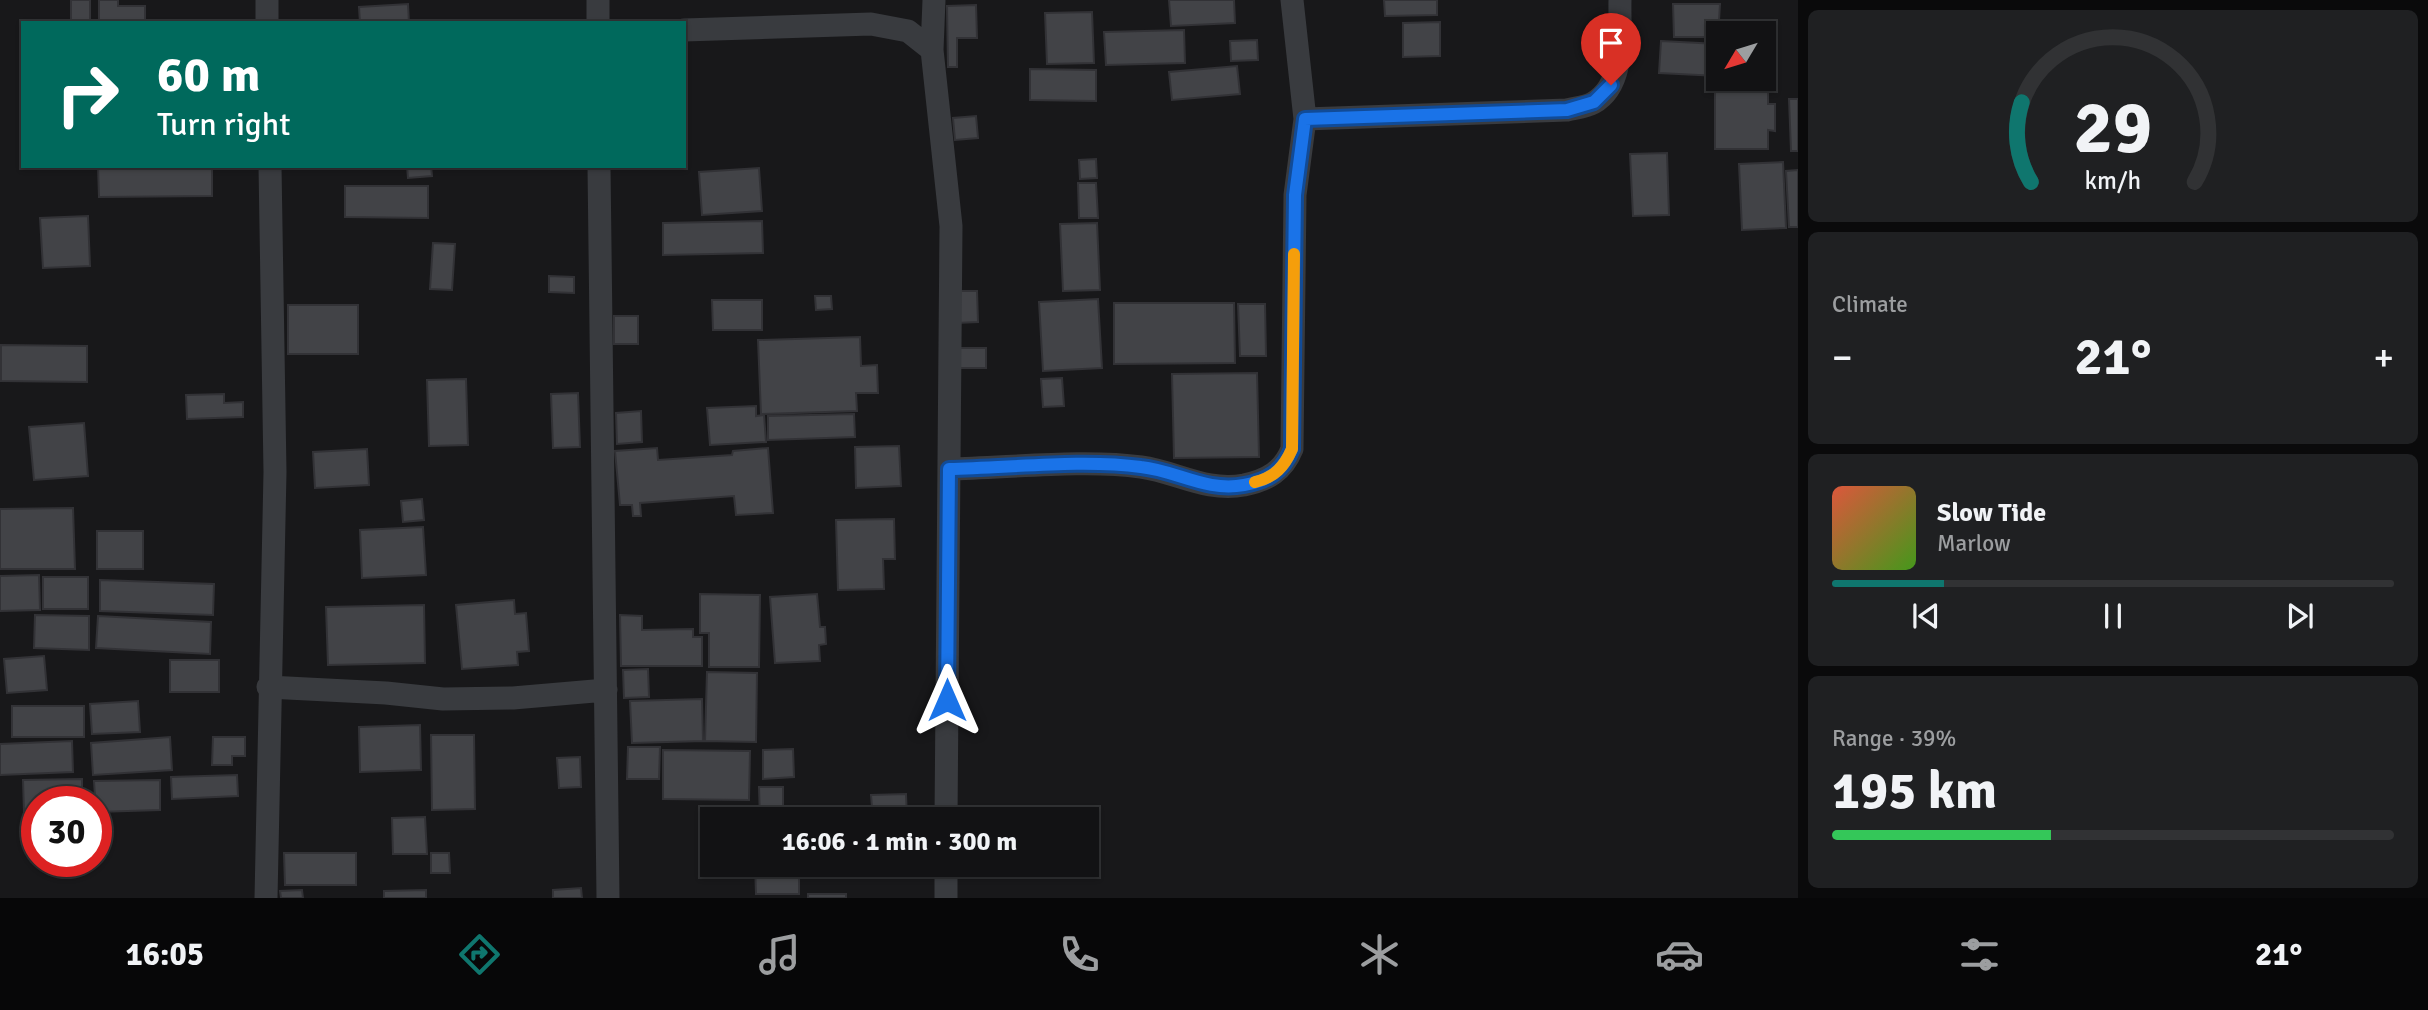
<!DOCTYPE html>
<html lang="en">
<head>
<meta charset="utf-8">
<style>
	:root { --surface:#121214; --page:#1f2022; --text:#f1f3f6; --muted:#9c9ea0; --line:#313234; --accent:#0f766e }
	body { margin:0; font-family:Signika,sans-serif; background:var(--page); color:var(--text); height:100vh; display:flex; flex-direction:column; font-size:26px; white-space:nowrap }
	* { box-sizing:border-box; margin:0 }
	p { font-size:23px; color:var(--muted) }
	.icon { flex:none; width:38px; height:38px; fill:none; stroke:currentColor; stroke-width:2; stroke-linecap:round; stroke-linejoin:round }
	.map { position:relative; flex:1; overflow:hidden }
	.sheet { display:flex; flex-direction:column; gap:10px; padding:10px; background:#0a0a0b; width:630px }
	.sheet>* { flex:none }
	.hud { position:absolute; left:21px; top:21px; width:665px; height:147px; border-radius:0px; box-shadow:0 2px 5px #0004,0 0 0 2px var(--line); background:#00695c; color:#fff; overflow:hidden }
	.needle { width:46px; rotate:232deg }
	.fabs { position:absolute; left:1706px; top:21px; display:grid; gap:14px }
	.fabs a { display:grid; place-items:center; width:70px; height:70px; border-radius:0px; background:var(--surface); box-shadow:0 2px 5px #0004,0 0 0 2px var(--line); font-size:35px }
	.speed { position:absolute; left:21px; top:786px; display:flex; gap:14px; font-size:35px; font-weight:700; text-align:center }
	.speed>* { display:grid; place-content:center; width:91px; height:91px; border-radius:50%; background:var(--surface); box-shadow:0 2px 5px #0004,0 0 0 2px var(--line); line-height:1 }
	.speed .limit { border:10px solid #d22; background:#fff; color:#111 }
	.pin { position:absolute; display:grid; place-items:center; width:60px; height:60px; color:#fff; margin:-72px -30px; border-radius:50% 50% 50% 0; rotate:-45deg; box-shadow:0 0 7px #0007 }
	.pin .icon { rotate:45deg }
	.me { position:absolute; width:77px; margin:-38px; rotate:0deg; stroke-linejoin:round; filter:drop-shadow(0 0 5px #0008) }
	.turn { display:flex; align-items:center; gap:24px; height:147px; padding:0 21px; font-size:32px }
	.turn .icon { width:91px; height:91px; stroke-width:2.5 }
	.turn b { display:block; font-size:49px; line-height:60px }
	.big { font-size:52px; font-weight:800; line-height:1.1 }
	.sheet .tile { flex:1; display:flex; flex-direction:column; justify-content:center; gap:10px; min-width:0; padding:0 24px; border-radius:10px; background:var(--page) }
	.sheet .dial { align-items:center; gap:0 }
	.dial svg { height:182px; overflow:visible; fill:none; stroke:var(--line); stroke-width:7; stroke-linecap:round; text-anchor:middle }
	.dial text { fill:var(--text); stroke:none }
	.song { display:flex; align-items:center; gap:21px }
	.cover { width:84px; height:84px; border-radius:10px; background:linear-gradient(135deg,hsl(10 70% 55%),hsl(100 70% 35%)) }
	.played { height:7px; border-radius:4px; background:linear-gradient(90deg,var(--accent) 20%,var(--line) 20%) }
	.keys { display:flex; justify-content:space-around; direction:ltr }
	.heat { display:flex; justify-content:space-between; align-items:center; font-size:38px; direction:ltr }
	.charge { height:10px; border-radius:5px; background:linear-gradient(90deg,#34c759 39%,var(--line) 0) }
	.trip { position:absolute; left:700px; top:807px; width:399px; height:70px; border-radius:0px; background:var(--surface); box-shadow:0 2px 5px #0004,0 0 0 2px var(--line); font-weight:800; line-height:70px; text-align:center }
	.menu { display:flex; height:112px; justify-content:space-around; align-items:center; background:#070708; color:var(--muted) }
	.menu .icon { width:49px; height:49px }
	.menu .active { color:var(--accent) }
	.menu b { font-size:32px; color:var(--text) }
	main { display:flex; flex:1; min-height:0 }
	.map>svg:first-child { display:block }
	.building { fill:#424347; stroke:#323236; stroke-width:2 }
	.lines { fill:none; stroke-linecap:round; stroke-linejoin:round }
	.minor { stroke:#393b3f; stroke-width:23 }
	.route-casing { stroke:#114b97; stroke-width:18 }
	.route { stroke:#1a73e8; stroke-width:12 }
	.slow { stroke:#f59e0b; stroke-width:12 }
</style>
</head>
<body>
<main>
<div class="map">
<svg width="1798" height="898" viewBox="0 0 1798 898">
	<rect width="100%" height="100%" fill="#18181a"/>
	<!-- building -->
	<path class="building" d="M71,0H90V23H71Z
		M99,0H118V6H145V23H99Z
		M1169,0H1234L1235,23L1171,26Z
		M1384,0H1437V15L1385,16Z
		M408,4L409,23H360L359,7Z
		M1673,4H1720L1718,37H1674Z
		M976,5L977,38H957V67H948L947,6Z
		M1092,12L1094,63L1047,64L1045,13Z
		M1440,22V56L1403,57V23Z
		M1184,30L1185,63L1106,65L1104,32Z
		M1257,40L1258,60L1231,61L1230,41Z
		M1661,41L1718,44V76L1659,73Z
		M1237,66L1240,94L1172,100L1169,72Z
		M1030,69L1096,70V101L1030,100Z
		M1715,82H1768V104H1775V131L1768,130V149H1715Z
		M1789,99H1798V151H1791Z
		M976,116L978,138L955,140L953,118Z
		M1667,153L1669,215L1633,216L1630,154Z
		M1096,159L1097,178L1080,179L1079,160Z
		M1783,162L1786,228L1742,230L1739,164Z
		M98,166H212V196L99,197Z
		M407,166H431L432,176L408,178Z
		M759,168L762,211L702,215L699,172Z
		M1798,170V227H1789L1786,171Z
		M1078,183H1096L1098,218H1079Z
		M345,186H428V218L345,217Z
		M88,216L90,266L43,268L40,218Z
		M762,221L763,253L663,255V223Z
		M1097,223L1100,290L1063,291L1060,224Z
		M433,243L455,244L452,290L430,289Z
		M549,276L574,277V293L549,292Z
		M955,291H977L978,322L956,323Z
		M815,296H831L832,309L816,310Z
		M1098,299L1102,368L1043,371L1039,302Z
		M712,300H762V330H713Z
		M1114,303H1234L1235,363L1114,364Z
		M1238,304H1265L1266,356H1240Z
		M288,305H358V354H288Z
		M614,316H638V344H614Z
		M860,337L861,366L877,365L878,393H856L857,411L761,414L758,340Z
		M1,345L87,346V382L1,381Z
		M960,348H986V368H960Z
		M1257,373L1259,457L1174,458L1172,374Z
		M1062,378L1064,406L1043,407L1041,379Z
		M466,379L468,445L429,446L427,380Z
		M578,393L580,447L553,448L551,394Z
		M224,394V403L243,402V417L187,419L186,395Z
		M756,406V416L764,415L766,442L710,445L707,408Z
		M641,411L642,442L617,444L616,413Z
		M854,414L855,437L768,440V416Z
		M84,423L88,476L34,480L29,427Z
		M899,446L901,486L856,488L855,447Z
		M657,448L658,460L732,455L733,451L768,448L773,513L736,515L734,496L640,503L641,516H633L632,505H620L615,451Z
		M367,449L369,485L315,488L313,452Z
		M422,499L424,520L403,522L401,501Z
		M73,508L75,569H0V509Z
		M894,519L895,559H883L884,589L838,590L836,520Z
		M423,527L426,575L362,578L360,530Z
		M97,531H143V569H97Z
		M39,575L40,610L0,611V576Z
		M43,577H88V609H43Z
		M100,580L214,584L213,615L100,611Z
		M700,594L760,595L759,667H709V633H700Z
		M817,594L820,627H825L826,644L819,645L820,661L775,663L770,597Z
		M514,600L515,614L526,613L529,651L517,652L518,665L462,669L456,605Z
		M424,605L425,663L328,665L326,607Z
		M35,615L89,616V650L34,648Z
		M620,615L642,616V630L693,629V637H702V666H621Z
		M98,616L211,622L210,654L96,648Z
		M44,656L47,690L7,693L4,659Z
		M170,660H219V692H170Z
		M648,669L649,697L624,698L623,670Z
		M707,672L757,673L756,742L705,741Z
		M702,699L703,741L632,743L630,701Z
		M138,701L140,732L92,734L90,704Z
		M12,706H84V737H12Z
		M420,725L421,770L360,772L359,727Z
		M431,735H474L475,809L432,810Z
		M170,737L172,770L93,775L91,743Z
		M213,737H245V756H232V765H212Z
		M72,741L73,772L0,775V744Z
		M628,747H660L659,779H627Z
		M793,749L794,777L763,779V750Z
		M663,750L750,751L749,800L663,799Z
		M580,757L581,787L559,788L557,758Z
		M237,775L238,796L172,799L171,777Z
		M82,779V802H37V812L24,813L23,780Z
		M160,780V810L96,812L94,781Z
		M759,787H783V819H760Z
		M906,794L907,819H873L871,795Z
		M425,817L427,854H393L392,818Z
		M284,853H356V885H285Z
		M431,853H449L450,873H431Z
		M755,864H799V894H756Z
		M581,888L582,898H553V890Z
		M302,890L303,898H281L280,891Z
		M426,890V898H384V891Z
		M808,894H846V898H808Z"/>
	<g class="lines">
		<!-- minor -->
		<path class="minor" d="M267,0V23
			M598,0V23
			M934,0L932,50L951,226L946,819
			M684,30L871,24L908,31L932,50
			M1305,119L1567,110C1575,108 1586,107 1593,103C1627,84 1619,32 1620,0
			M599,166L608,898
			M949,469C1007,468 1085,459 1141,467C1177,472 1206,492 1244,485C1268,480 1283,471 1292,449L1295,195L1305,119L1292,0
			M268,687L386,693L443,699L513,698L606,690
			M266,898L275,472L270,166
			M946,898V864"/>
	</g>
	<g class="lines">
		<defs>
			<path id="route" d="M947,700L949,469C1009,468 1082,459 1141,467C1178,471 1206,492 1244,485C1268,481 1283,471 1292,449L1295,195L1305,119L1567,110L1594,102L1611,85"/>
		</defs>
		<!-- route casing -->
		<use href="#route" class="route-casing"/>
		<!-- route -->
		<use href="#route" class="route"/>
		<!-- slow -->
		<path class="slow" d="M1255,482C1275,477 1284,467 1292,449L1294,254"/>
	</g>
</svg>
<div class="fabs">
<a><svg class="needle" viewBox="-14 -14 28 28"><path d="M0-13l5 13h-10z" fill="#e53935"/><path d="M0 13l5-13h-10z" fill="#9c9ea0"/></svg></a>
</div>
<div class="speed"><div class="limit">30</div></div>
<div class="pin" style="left:1611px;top:85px;background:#d93025"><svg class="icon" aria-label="arrive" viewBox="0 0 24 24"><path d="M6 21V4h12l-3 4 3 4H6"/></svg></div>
<svg class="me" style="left:947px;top:700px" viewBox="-20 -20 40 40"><path d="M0-17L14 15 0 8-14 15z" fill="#1a73e8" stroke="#fff" stroke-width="4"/></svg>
<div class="trip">16:06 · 1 min · 300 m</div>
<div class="hud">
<div class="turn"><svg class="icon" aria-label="right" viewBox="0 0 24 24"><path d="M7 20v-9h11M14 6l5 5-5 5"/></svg><div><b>60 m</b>Turn right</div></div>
</div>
</div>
<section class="sheet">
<div class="tile dial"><svg viewBox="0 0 100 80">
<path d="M14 69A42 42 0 1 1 86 69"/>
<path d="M14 69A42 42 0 0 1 10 34" stroke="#0f766e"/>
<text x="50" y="56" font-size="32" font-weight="700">29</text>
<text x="50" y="72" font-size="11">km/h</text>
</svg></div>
<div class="tile"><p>Climate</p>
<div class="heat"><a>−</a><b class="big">21°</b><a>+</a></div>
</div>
<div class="tile">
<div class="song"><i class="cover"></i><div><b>Slow Tide</b><p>Marlow</p></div></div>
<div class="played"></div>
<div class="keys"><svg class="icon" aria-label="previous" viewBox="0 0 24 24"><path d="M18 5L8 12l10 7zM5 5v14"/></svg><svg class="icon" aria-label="pause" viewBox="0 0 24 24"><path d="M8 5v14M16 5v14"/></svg><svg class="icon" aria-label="next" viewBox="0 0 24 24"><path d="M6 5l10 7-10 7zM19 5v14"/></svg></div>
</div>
<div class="tile"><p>Range · 39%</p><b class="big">195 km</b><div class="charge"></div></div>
</section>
</main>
<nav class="menu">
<b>16:05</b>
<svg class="icon active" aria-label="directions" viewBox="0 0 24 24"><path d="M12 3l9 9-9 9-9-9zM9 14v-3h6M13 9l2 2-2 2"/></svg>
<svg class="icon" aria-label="music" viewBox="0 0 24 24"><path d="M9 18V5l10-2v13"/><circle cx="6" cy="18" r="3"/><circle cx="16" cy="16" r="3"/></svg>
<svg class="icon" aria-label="phone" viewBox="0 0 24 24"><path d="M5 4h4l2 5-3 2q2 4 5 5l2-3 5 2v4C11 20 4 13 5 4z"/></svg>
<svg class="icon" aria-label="climate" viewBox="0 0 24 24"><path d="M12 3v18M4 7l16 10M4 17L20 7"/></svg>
<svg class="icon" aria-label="car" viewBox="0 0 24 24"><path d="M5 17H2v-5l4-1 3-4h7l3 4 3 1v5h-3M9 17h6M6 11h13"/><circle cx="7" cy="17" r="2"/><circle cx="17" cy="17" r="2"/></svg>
<svg class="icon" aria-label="filters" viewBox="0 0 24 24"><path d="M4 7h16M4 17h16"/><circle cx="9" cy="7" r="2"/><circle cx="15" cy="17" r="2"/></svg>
<b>21°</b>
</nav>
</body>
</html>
